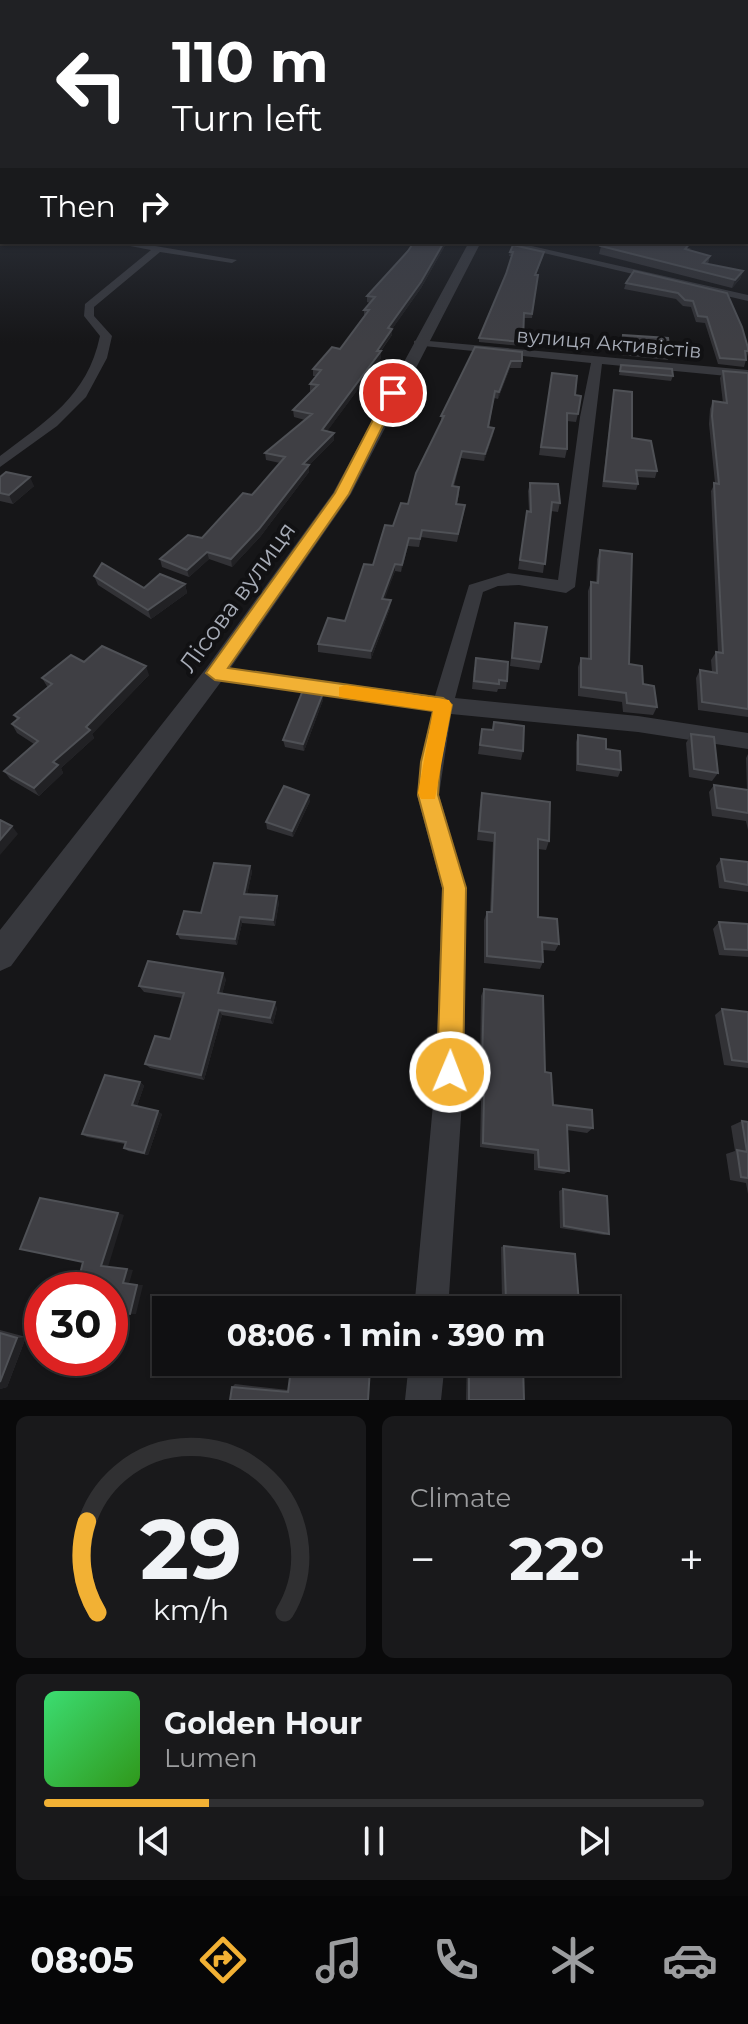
<!DOCTYPE html>
<html lang="en">
<head>
<meta charset="utf-8">
<style>
	:root { --surface:#101012; --page:#19191b; --text:#f1f3f6; --muted:#9c9d9f; --line:#303032; --accent:#f2b134 }
	body { margin:0; font-family:Montserrat,sans-serif; background:var(--page); color:var(--text); height:100vh; display:flex; flex-direction:column; font-size:30px; white-space:nowrap }
	* { box-sizing:border-box; margin:0 }
	p { font-size:26px; color:var(--muted) }
	.icon { flex:none; width:44px; height:44px; fill:none; stroke:currentColor; stroke-width:2; stroke-linecap:round; stroke-linejoin:round }
	.map { position:relative; height:1400px; overflow:hidden }
	.panel { display:flex; flex-direction:column; gap:16px; padding:16px; background:#09090a; flex:1 }
	.panel>* { flex:none }
	.hud { position:absolute; left:0px; top:0px; width:748px; height:244px; box-shadow:0 2px 6px #0004,0 0 0 2px var(--line); background:#202124; color:#fff; overflow:hidden }
	.speed { position:absolute; left:24px; top:1272px; display:flex; gap:16px; font-size:40px; font-weight:700; text-align:center }
	.speed>* { display:grid; place-content:center; width:104px; height:104px; border-radius:50%; background:var(--surface); box-shadow:0 2px 6px #0004,0 0 0 2px var(--line); line-height:1 }
	.speed .limit { border:12px solid #d22; background:#fff; color:#111 }
	.pin { position:absolute; display:grid; place-items:center; width:68px; height:68px; color:#fff; margin:-34px; border:4px solid #fff; border-radius:50%; box-shadow:0 2px 8px #0007 }
	.me { position:absolute; width:88px; margin:-44px; rotate:1deg; stroke-linejoin:round; filter:drop-shadow(0 0 6px #0008) }
	.turn { display:flex; align-items:center; gap:28px; height:168px; padding:0 40px; font-size:36px }
	.turn .icon { width:104px; height:104px; stroke-width:2.5 }
	.turn b { display:block; font-size:56px; line-height:68px }
	.then { display:flex; align-items:center; height:76px; padding:0 40px; background:#0003; gap:16px; font-size:30px }
	.big { font-size:60px; font-weight:700; line-height:1.1 }
	.panel .card { flex:1; display:flex; flex-direction:column; justify-content:center; gap:12px; min-width:0; padding:0 28px; border-radius:12px; background:var(--page) }
	.panel .dial { align-items:center; gap:0 }
	.dial svg { height:208px; overflow:visible; fill:none; stroke:var(--line); stroke-width:7; stroke-linecap:round; text-anchor:middle }
	.dial text { fill:var(--text); stroke:none }
	.song { display:flex; align-items:center; gap:24px }
	.cover { width:96px; height:96px; border-radius:12px; background:linear-gradient(135deg,hsl(140 70% 55%),hsl(110 70% 35%)) }
	.played { height:8px; border-radius:4px; background:linear-gradient(90deg,var(--accent) 25%,var(--line) 25%) }
	.keys { display:flex; justify-content:space-around; direction:ltr }
	.heat { display:flex; justify-content:space-between; align-items:center; font-size:44px; direction:ltr }
	.panel .tiles { flex:1; display:grid; gap:16px; grid-template-columns:1fr 1fr }
	.card:last-child { grid-column:span 2 }
	.trip { position:absolute; left:152px; top:1296px; width:468px; height:80px; border-radius:0px; background:var(--surface); box-shadow:0 2px 6px #0004,0 0 0 2px var(--line); font-weight:700; line-height:80px; text-align:center }
	.tabs { display:flex; height:128px; justify-content:space-around; align-items:center; background:#060607; color:var(--muted) }
	.tabs .icon { width:56px; height:56px }
	.tabs .active { color:var(--accent) }
	.tabs b { font-size:36px; color:var(--text) }
	.map>svg:first-child { display:block }
	.lines { fill:none; stroke-linecap:round; stroke-linejoin:round }
	.minor { fill:#37383d; fill-rule:evenodd }
	.tertiary { fill:#37383d; fill-rule:evenodd }
	.primary { fill:#53555c; fill-rule:evenodd }
	.wall { fill:#323236 }
	.shaded-wall { fill:#212124 }
	.building { fill:#3f3f44; stroke:#4f5156; stroke-width:2 }
	.route { fill:#f2b134; stroke:#9d7322; stroke-width:2 }
	.slow { fill:#f59e0b }
	.labels { text-anchor:middle; dominant-baseline:central; stroke-width:8; stroke-linejoin:round; paint-order:stroke }
	.far-street-label { font-size:20px; fill:#a8adb8; stroke:#111113 }
	.street-label { font-size:24px; fill:#a8adb8; stroke:#111113 }
</style>
</head>
<body>
<div class="map">
<svg width="748" height="1400" viewBox="0 0 748 1400">
	<rect width="100%" height="100%" fill="#161618"/>
	<g class="lines">
		<!-- minor -->
		<path class="minor" d="M746,180H748V185H746Z
			M746,225H748V231H746Z
			M109,242H132L237,260L232,263L160,252L94,307V316L112,336L107,358L86,397L57,426L0,467V456C47,420 87,397 100,336L84,316L85,304L151,250Z
			M497,242H514L748,295V301Z
			M418,340L748,370V378L602,364L575,587L566,593L519,585L498,586L483,592L455,698L638,716L748,733V749L638,732L451,714L439,795L466,888L464,1072L448,1310H414L436,1072L442,888L417,795L432,711L215,680L205,673L215,666L435,696L469,585L508,573L558,580L580,417L591,363L414,345V341Z
			M409,1362H445L441,1400H405Z"/>
		<!-- tertiary -->
		<path class="tertiary" d="M469,242H481L351,494L223,679L11,966L0,971V930L207,667L333,493Z"/>
		<!-- primary -->
		<path class="primary" d="M0,224H2L0,233Z"/>
	</g>
	<!-- wall -->
	<path class="wall" d="M414,242H447L421,288L392,329V335L381,351V358L327,431L334,440L309,465V472L260,537L232,567L209,559L189,577L162,567L160,559L202,538L252,495L280,463L266,460L265,453L305,420L294,417L293,410L312,391H310V384L316,376H313V369L340,349L364,316V310L370,303L367,302V296L408,251Z
		M528,242H551L547,246Z
		M601,246L691,248L688,250L710,256L708,264L743,271L740,279L732,288L599,254Z
		M510,252L543,256L536,275H538L532,318H524L522,346L479,342V338L506,274L512,256H509Z
		M626,283L727,293L748,348V353L744,367L718,364L705,323L696,322L691,307L683,306L676,299L624,289Z
		M623,335L670,352L668,360L620,355Z
		M475,347L522,361L521,368H510L498,399L494,398L489,427L494,428L493,435L484,461L461,458L454,486L459,494L457,504L464,512L457,542L421,537L419,547L408,546L401,572L395,571L384,599L390,608L371,659L318,652V644L345,621L393,526L408,504L441,423V416Z
		M621,365L673,376L671,381L619,375Z
		M723,371L748,373V717L698,710L696,678L700,670L712,672L711,660L716,652L718,653L711,491L715,483L709,424L710,409L713,401L723,403L720,378Z
		M552,373L575,395L578,414L576,422L567,421V449L565,458L539,455Z
		M614,390L632,438L657,471L655,478L637,477L638,484L636,490L602,487Z
		M0,477L34,486L13,504L0,501Z
		M530,483L560,503L558,512L551,511L543,573L518,569L526,520L529,511L528,491Z
		M600,550L629,664L657,707L653,715L623,712L622,702L578,696V667L581,658L588,659V591L591,582L596,583L597,559Z
		M94,576L144,588L185,584L187,593L151,619L98,585Z
		M515,623L541,662L539,670L510,666Z
		M84,662L149,675L92,734L94,738L61,768L63,773L39,796L10,779L4,771L34,744L17,733L12,724L17,720L14,715L48,688L42,678Z
		M474,667L507,681L506,689H498L497,692L472,689Z
		M323,693V700L304,751L285,747L283,740Z
		M494,722L523,751L521,760L478,754L482,729L492,730Z
		M691,734L718,773L712,781L689,777L686,743Z
		M578,735L606,749L621,770L618,777L576,771V742Z
		M748,754V830L746,821L712,816L709,792L714,785L747,790L746,758Z
		M482,793L549,841L546,850L538,849V917L559,944L555,951L543,950V962L540,969L484,963V920L487,912H490L493,842L477,840L480,803Z
		M310,801L293,837L267,829L266,822Z
		M721,859L748,862V892L719,888L716,866Z
		M250,866L252,872L247,894L279,902L275,926L242,923L237,945L180,939L177,934Z
		M719,922L748,924V957L719,955L713,929Z
		M226,979L222,994L277,1008L273,1024L222,1015L204,1080L150,1068L145,1064L170,1039L183,998L144,992L139,986Z
		M484,989L545,1072L553,1105L593,1128L587,1133L567,1130L569,1171L564,1174L534,1170V1154L480,1147L481,1101L471,1100L472,1069L474,1063L480,1064L481,996Z
		M722,1009L748,1012V1068L724,1065L715,1015Z
		M140,1082L144,1086L137,1106L162,1114L148,1155L128,1151L124,1148L125,1144L87,1137L82,1134Z
		M742,1121L748,1122V1194L746,1183L730,1180L726,1154L735,1151L731,1126Z
		M563,1189L609,1234L604,1235L560,1228L559,1191Z
		M504,1246L563,1301V1310H512V1301L502,1300L501,1247Z
		M0,1330L26,1337L7,1387L0,1389Z
		M292,1362H344L370,1366L368,1400L232,1387L235,1384L288,1390Z
		M467,1362H510L523,1365L524,1400H466Z"/>
	<!-- shaded-wall -->
	<path class="shaded-wall" d="M444,242H447L421,288L388,335V328Z
		M743,271L740,279L732,288L735,280Z
		M392,329V335L376,357L377,351Z
		M381,351V358L323,437L322,430Z
		M511,361L510,368L498,399L499,392Z
		M494,428L493,435L484,461L485,454Z
		M334,433V440L309,465V472L260,537L232,567L231,559L303,464Z
		M30,477L34,486L13,504L9,495Z
		M409,538L408,546L401,572L402,565Z
		M207,552L209,559L189,577L187,570Z
		M395,564V571L382,607V599Z
		M185,584L187,593L151,619L148,610Z
		M391,600L390,608L371,659V651Z
		M146,666L149,675L92,734L94,738L61,768L63,773L39,796L34,788L53,762Z
		M323,693V700L304,751L303,744Z
		M309,795L310,801L293,837L292,831Z
		M12,826L18,834L0,855V840Z
		M250,866L252,872L246,900L244,894Z
		M277,896L279,902L275,926L273,920Z
		M240,917L242,923L237,945L235,939Z
		M223,973L226,979L221,999L218,993Z
		M275,1002L277,1008L273,1024L270,1018Z
		M219,1010L222,1015L204,1080L201,1075Z
		M140,1082L144,1086L136,1109L132,1105Z
		M158,1111L162,1114L148,1155L144,1153Z
		M118,1213L124,1215L108,1267L101,1266Z
		M127,1269L133,1270L129,1284L123,1283Z
		M137,1285H143L136,1314H130Z
		M26,1337L7,1387L0,1389V1382L17,1338Z"/>
	<!-- building -->
	<path class="building" d="M2,154V175H0V157Z
		M0,183H2V210H0Z
		M414,242H444L421,282L388,328L392,329L377,351H381L322,430L334,433L303,464L309,465L259,529L231,559L207,552L187,570L160,559L188,535L202,538L243,493L252,495L285,457L265,453L312,414L293,410L318,385L310,384L321,370L313,369L332,347L340,349L369,310H364L375,297L367,296L408,251Z
		M607,242H691L685,249L710,256L703,263L743,271L735,280L601,246Z
		M513,245L544,252L535,275H538L532,314L524,313L523,342L479,338L506,274L513,252H510Z
		M634,271L727,293L742,327L748,348V351H745L746,360L720,358L707,317L698,316L693,301L685,300L678,293L626,283Z
		M623,335L668,338L670,352L622,347Z
		M475,347L522,352V361H511L499,392L495,391L488,427L494,428L485,454L462,451L452,486L459,487L456,504L465,505L458,534L422,530L420,539L409,538L402,565L395,564L382,599L391,600L371,651L318,644L328,618L345,621L364,564L373,565L385,525L393,526L401,503L408,504L416,473L444,416H441Z
		M621,365L672,369L673,376L620,371Z
		M723,371L748,373V709L702,702L700,670L717,673L716,652L723,653L714,483L719,484L712,416L713,401L727,403Z
		M552,373L577,376L575,395L581,396L578,414L567,413V449L541,447Z
		M614,390L632,392V438L651,441L657,471L636,470L638,484L604,481Z
		M6,472L30,477L9,495L0,493V477Z
		M530,483L558,484L560,503L552,502L545,564L520,560L527,511L531,512Z
		M600,550L632,554L629,664L642,666L643,684L654,686L657,707L627,703L626,693L581,687V658L591,659V582L598,583Z
		M102,563L144,588L160,574L185,584L148,610L94,576Z
		M515,623L547,627L541,662L512,658Z
		M102,646L146,666L86,727L90,730L53,762L58,765L34,788L4,771L38,741L12,724L19,718L14,715L52,684L42,678L71,655L84,662Z
		M476,658L508,662L507,681L499,680V684L474,681Z
		M303,690L323,693L303,744L283,740Z
		M494,722L524,726L523,751L480,745L482,729L493,730Z
		M691,734L714,737L718,773L694,769Z
		M578,735L606,739V749L620,751L621,770L578,764Z
		M714,785L748,790V813L717,808Z
		M284,786L309,795L292,831L266,822Z
		M482,793L550,802L549,841L538,839V917L557,919L559,944L542,942L543,962L487,956V912H492L495,833L479,831Z
		M0,820L12,826L0,840Z
		M721,859L748,862V885L725,881Z
		M214,863L250,866L244,894L277,896L273,920L240,917L235,939L177,934L184,911L201,913Z
		M719,922L748,924V950L725,949Z
		M148,961L223,973L218,993L275,1002L270,1018L219,1010L201,1075L145,1064L155,1036L170,1039L184,993L139,986Z
		M484,989L543,996L545,1072L551,1073L553,1105L592,1110L593,1128L567,1125L569,1171L539,1167L538,1150L483,1143L484,1096L473,1095L474,1063L482,1064Z
		M722,1009L748,1012V1062L732,1060Z
		M105,1075L140,1082L132,1105L158,1111L144,1153L124,1148L126,1142L82,1134Z
		M742,1121L748,1122V1178L741,1177L737,1150L747,1152Z
		M563,1189L607,1196L609,1234L564,1226Z
		M40,1198L118,1213L101,1266L127,1269L123,1283L137,1285L130,1314L110,1312V1290H76L83,1262L20,1249Z
		M504,1246L575,1254L579,1303L563,1300V1310H515V1301L506,1300Z
		M0,1333L17,1338L0,1382Z
		M292,1362H331L370,1368L368,1400H230L232,1387L288,1392Z
		M469,1362H501L523,1365L524,1400H469Z"/>
	<!-- sky -->
	<linearGradient id="sky" x2="0" y2="1"><stop stop-color="#0c0c0d"/><stop offset="0.43" stop-color="#363c48"/><stop offset="1" stop-color="#363c48" stop-opacity="0"/></linearGradient>
	<rect width="748" height="343" fill="url(#sky)"/>
	<!-- route -->
	<path class="route" d="M393,390L399,393L349,494L228,668L443,698L452,705L440,762L438,795L466,888L463,1072L459,1081L450,1085L441,1081L437,1072L443,888L418,795L421,762L433,711L215,680L206,673L335,493L387,393Z"/>
	<!-- slow -->
	<path class="slow" d="M346,685L449,700L452,705L435,799H421L418,793L433,711L339,697V687Z"/>
	<g class="labels">
		<!-- far-street labels -->
		<g class="far-street-label">
			<text transform="translate(609 343) rotate(5)">вулиця Активістів</text>
		</g>
		<!-- street labels -->
		<g class="street-label">
			<text transform="translate(237 597) rotate(-54)">Лісова вулиця</text>
		</g>
	</g>
</svg>
<div class="speed"><div class="limit">30</div></div>
<div class="pin" style="left:393px;top:393px;background:#d93025"><svg class="icon" aria-label="arrive" viewBox="0 0 24 24"><path d="M6 21V4h12l-3 4 3 4H6"/></svg></div>
<svg class="me" style="left:450px;top:1072px" viewBox="-20 -20 40 40"><circle r="17" fill="#f2b134" stroke="#fff" stroke-width="3"/><path d="M0-11L8 9 0 5-8 9z" fill="#fff"/></svg>
<div class="trip">08:06 · 1 min · 390 m</div>
<div class="hud">
<div class="turn"><svg class="icon" aria-label="left" viewBox="0 0 24 24"><path d="M17 20v-9H6M10 6l-5 5 5 5"/></svg><div><b>110 m</b>Turn left</div></div>
<div class="then">Then<svg class="icon" aria-label="right" viewBox="0 0 24 24"><path d="M7 20v-9h11M14 6l5 5-5 5"/></svg></div>
</div>
</div>
<section class="panel">
<div class="tiles">
<div class="card dial"><svg viewBox="0 0 100 80">
<path d="M14 69A42 42 0 1 1 86 69"/>
<path d="M14 69A42 42 0 0 1 10 34" stroke="#f2b134"/>
<text x="50" y="56" font-size="32" font-weight="700">29</text>
<text x="50" y="72" font-size="11">km/h</text>
</svg></div>
<div class="card"><p>Climate</p>
<div class="heat"><a>−</a><b class="big">22°</b><a>+</a></div>
</div>
<div class="card">
<div class="song"><i class="cover"></i><div><b>Golden Hour</b><p>Lumen</p></div></div>
<div class="played"></div>
<div class="keys"><svg class="icon" aria-label="previous" viewBox="0 0 24 24"><path d="M18 5L8 12l10 7zM5 5v14"/></svg><svg class="icon" aria-label="pause" viewBox="0 0 24 24"><path d="M8 5v14M16 5v14"/></svg><svg class="icon" aria-label="next" viewBox="0 0 24 24"><path d="M6 5l10 7-10 7zM19 5v14"/></svg></div>
</div>
</div>
</section>
<nav class="tabs">
<b>08:05</b>
<svg class="icon active" aria-label="directions" viewBox="0 0 24 24"><path d="M12 3l9 9-9 9-9-9zM9 14v-3h6M13 9l2 2-2 2"/></svg>
<svg class="icon" aria-label="music" viewBox="0 0 24 24"><path d="M9 18V5l10-2v13"/><circle cx="6" cy="18" r="3"/><circle cx="16" cy="16" r="3"/></svg>
<svg class="icon" aria-label="phone" viewBox="0 0 24 24"><path d="M5 4h4l2 5-3 2q2 4 5 5l2-3 5 2v4C11 20 4 13 5 4z"/></svg>
<svg class="icon" aria-label="climate" viewBox="0 0 24 24"><path d="M12 3v18M4 7l16 10M4 17L20 7"/></svg>
<svg class="icon" aria-label="car" viewBox="0 0 24 24"><path d="M5 17H2v-5l4-1 3-4h7l3 4 3 1v5h-3M9 17h6M6 11h13"/><circle cx="7" cy="17" r="2"/><circle cx="17" cy="17" r="2"/></svg>
</nav>
</body>
</html>
